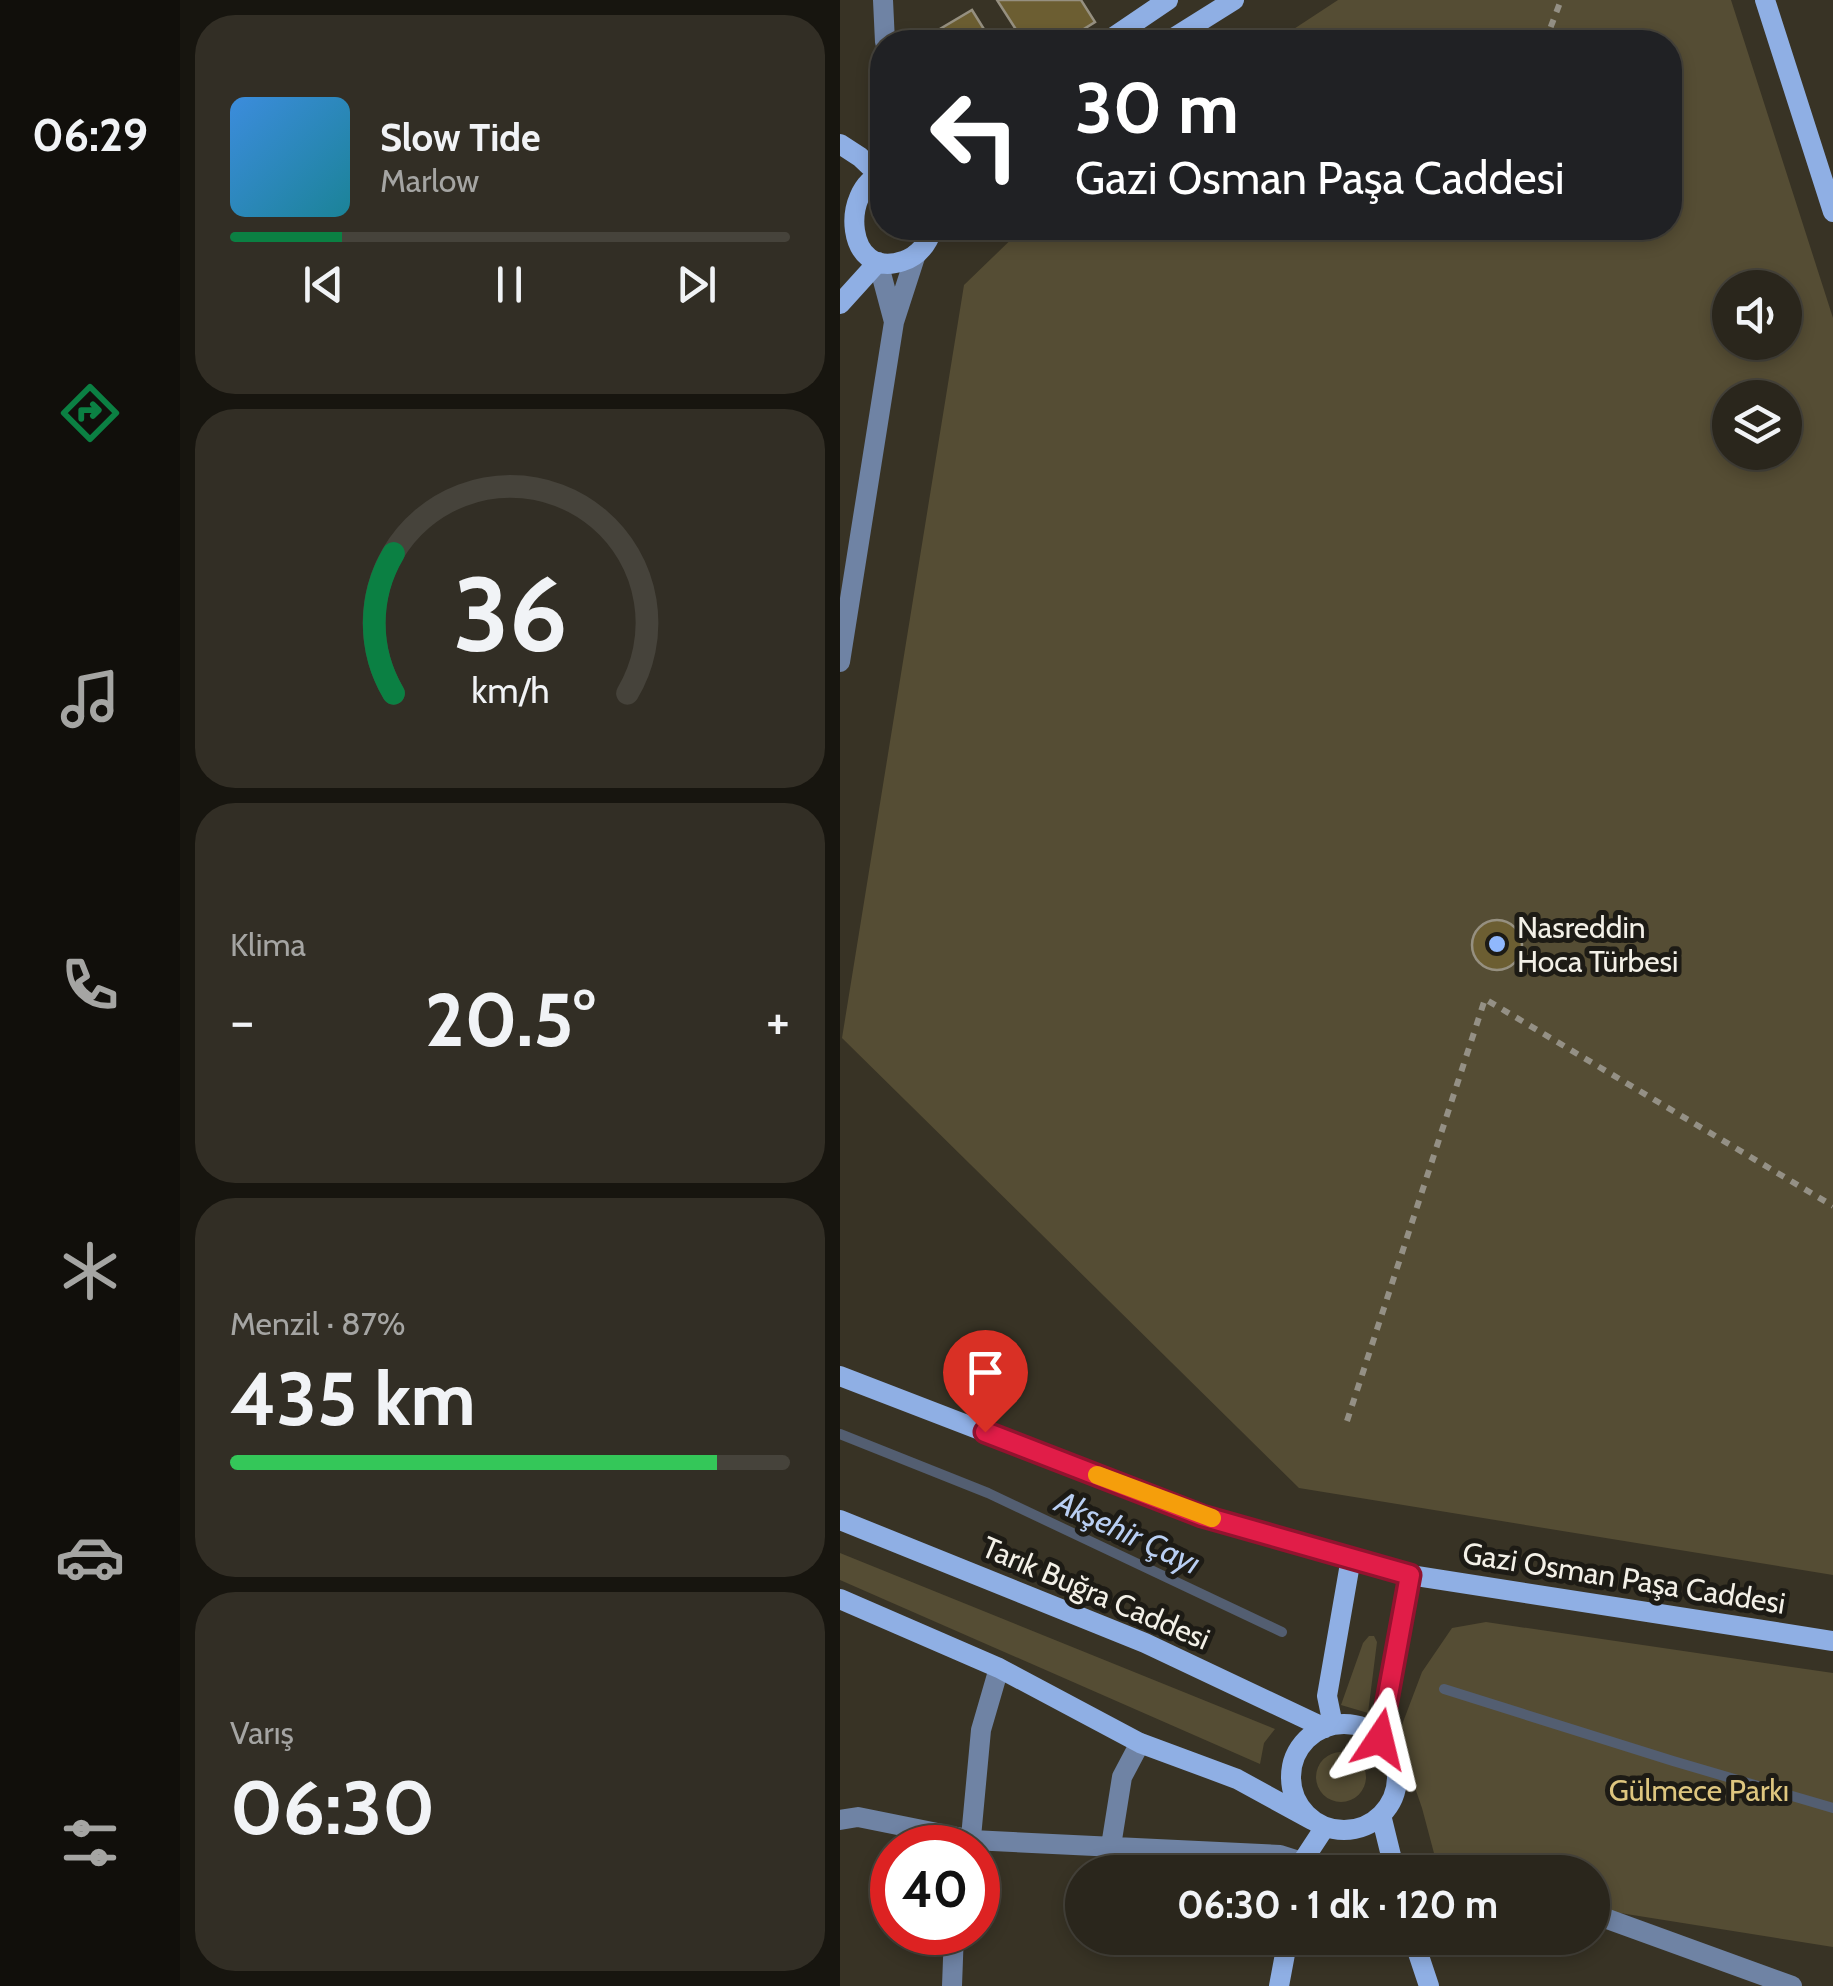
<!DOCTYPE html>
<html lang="tr">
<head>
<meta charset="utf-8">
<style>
	:root { --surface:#2a261c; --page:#322e25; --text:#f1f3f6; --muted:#a5a5a3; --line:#46433b; --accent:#0b8043 }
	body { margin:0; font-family:Cabin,sans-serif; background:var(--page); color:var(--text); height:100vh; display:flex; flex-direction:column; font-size:38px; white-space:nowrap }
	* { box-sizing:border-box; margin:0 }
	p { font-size:32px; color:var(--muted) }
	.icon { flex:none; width:55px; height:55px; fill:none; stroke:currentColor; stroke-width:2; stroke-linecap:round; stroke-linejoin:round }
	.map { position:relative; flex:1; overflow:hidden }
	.drawer { display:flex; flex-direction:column; gap:15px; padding:15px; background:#17150f; width:660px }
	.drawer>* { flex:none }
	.guide { position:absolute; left:30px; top:30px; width:812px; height:210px; border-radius:40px; box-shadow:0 5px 15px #0003,0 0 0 2px var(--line); background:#202124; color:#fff; overflow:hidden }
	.fabs { position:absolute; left:872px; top:270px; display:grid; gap:20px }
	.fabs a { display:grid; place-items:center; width:90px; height:90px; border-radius:50%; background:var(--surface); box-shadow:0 5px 15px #0003,0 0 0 2px var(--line); font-size:50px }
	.speed { position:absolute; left:30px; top:1825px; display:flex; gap:20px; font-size:50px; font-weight:700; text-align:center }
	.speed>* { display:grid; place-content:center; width:130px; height:130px; border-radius:50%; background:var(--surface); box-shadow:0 5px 15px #0003,0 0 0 2px var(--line); line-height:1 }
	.speed .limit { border:15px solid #d22; background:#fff; color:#111 }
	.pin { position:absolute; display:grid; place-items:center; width:85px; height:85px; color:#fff; margin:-102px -42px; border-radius:50% 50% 50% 0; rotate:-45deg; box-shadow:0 0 10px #0007 }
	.pin .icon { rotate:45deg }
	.me { position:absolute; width:110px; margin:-55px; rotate:10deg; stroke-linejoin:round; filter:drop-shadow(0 0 8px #0008) }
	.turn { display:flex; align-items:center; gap:35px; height:210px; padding:0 40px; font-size:45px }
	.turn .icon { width:130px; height:130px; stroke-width:2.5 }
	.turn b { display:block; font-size:70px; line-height:85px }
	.big { font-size:75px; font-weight:700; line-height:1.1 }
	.drawer .widget { flex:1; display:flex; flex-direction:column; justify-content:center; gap:15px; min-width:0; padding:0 35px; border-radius:40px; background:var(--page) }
	.drawer .dial { align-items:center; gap:0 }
	.dial svg { height:260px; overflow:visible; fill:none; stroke:var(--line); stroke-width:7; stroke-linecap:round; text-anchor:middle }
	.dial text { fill:var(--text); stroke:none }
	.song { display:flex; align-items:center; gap:30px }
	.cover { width:120px; height:120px; border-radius:15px; background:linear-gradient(135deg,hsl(210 70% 55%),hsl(190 70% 35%)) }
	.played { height:10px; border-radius:5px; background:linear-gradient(90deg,var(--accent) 20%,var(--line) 20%) }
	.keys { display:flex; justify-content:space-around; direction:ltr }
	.heat { display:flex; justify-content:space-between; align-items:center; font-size:55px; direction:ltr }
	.charge { height:15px; border-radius:8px; background:linear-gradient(90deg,#34c759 87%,var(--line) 0) }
	.trip { position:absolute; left:225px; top:1855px; width:545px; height:100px; border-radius:50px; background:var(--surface); box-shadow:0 5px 15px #0003,0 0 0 2px var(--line); font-weight:700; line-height:100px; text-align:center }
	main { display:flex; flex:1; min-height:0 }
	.tab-bar { display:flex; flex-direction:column; width:180px; justify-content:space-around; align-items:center; background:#110f0b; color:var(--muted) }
	.tab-bar .icon { width:70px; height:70px }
	.tab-bar .selected { color:var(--accent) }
	.tab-bar b { font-size:45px; color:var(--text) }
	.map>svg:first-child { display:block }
	.green { fill:#554d34; fill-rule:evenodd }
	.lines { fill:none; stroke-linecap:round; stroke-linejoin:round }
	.stream { stroke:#535e71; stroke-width:10 }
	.building { fill:#6c5e32; stroke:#969080; stroke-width:2.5 }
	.path { stroke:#949085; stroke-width:6; stroke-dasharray:8 8; stroke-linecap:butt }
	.street { stroke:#6f83a4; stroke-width:20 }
	.secondary { stroke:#8fafe4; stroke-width:20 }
	.route-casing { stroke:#92132f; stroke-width:25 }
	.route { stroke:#e11d48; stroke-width:18 }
	.slow { stroke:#f59e0b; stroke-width:18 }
	.poi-dot { fill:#90b8fd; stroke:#1d1b15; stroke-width:4 }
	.labels { text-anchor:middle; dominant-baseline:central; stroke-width:10; stroke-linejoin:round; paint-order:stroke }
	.poi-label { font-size:30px; fill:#f3f0e7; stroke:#1d1b15; text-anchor:start }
	.street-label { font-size:30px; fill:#f3f0e7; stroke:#1d1b15 }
	.park-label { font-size:30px; fill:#dec67f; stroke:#1d1b15 }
	.water-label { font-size:32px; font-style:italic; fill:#b9cff3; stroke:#1d1b15 }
</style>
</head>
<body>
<main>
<nav class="tab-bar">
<b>06:29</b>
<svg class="icon selected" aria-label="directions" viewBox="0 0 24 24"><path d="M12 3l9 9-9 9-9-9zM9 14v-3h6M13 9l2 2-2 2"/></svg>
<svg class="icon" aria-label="music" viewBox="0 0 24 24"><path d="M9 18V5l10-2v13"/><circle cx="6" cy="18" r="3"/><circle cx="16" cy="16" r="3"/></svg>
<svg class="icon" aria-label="phone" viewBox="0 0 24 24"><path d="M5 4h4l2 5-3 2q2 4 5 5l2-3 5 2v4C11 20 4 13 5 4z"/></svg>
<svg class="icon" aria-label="climate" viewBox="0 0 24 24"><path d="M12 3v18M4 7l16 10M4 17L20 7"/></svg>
<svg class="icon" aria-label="car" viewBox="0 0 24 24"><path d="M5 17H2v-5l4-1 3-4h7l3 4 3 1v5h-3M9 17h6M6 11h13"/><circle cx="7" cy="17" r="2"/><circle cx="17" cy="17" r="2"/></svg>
<svg class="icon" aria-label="filters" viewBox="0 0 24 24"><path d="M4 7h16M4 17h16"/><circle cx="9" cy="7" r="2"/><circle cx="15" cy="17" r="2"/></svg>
</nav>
<section class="drawer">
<div class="widget">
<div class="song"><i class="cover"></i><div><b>Slow Tide</b><p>Marlow</p></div></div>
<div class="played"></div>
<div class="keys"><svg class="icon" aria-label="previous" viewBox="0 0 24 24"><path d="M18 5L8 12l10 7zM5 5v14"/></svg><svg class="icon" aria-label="pause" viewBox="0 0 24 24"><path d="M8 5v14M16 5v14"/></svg><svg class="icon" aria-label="next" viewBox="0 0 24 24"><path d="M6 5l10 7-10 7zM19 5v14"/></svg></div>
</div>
<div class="widget dial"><svg viewBox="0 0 100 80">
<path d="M14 69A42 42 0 1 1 86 69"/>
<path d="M14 69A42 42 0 0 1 14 26" stroke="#0b8043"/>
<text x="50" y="56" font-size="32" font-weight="700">36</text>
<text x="50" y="72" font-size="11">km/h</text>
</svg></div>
<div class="widget"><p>Klima</p>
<div class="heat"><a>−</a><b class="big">20.5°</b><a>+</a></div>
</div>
<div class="widget"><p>Menzil · 87%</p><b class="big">435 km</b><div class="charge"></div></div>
<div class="widget"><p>Varış</p><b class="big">06:30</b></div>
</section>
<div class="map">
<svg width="993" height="1986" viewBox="0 0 993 1986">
	<rect width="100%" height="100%" fill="#383325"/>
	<!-- green -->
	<path class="green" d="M498,0H891L993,318V1575L459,1488L2,1038L124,285L183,228H830V42H434ZM890,288H945V342H890ZM890,398H945V452H890Z
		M0,1553L435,1729L424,1743L420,1764L0,1580Z
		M646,1622L993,1673V1947L780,1913L753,1911L752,1872H599L582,1808L564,1756L560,1730L582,1672L612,1628Z
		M529,1636H534L537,1642L528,1713L501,1705L523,1643Z
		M476 1777a25 25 0 1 1 50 0a25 25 0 1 1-50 0Z"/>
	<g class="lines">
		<!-- stream -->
		<path class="stream" d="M0,1434L148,1493L442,1632
			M604,1689L833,1761L993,1808"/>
	</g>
	<!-- building -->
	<path class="building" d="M157,0H241L255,22L223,42H184Z
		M132,10L152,42H78Z
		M632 945a25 25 0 1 1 50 0a25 25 0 1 1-50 0Z"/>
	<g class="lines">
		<!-- path -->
		<path class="path" d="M705,42L721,0
			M507,1421L645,999L993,1206"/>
		<!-- street -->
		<path class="street" d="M43,0L45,42
			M38,262L54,322L76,254
			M0,662L54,322
			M0,1820L18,1817L132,1840L440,1855L462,1862
			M271,1846L282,1777L300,1743
			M130,1848L141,1730L159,1668
			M752,1917H762L952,1986
			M112,1986L114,1932"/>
		<!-- secondary -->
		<path class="secondary" d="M925,0L993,212
			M266,42L328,0
			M327,42L394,0
			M0,144L20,157L39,175
			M42,174C0,189 5,281 63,261C79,256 88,243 93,228
			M0,304L38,262
			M0,1376L363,1516L570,1575L993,1641
			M0,1520L305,1643L485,1728
			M0,1599L159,1668L300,1743L397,1779L472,1820
			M451 1777a53 53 0 1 1 106 0a53 53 0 1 1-106 0Z
			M493,1725L487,1696L511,1558
			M540,1739L570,1575
			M541,1815L555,1872
			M460,1872L462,1862L485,1827
			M573,1938L589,1986
			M439,1986L448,1938"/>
	</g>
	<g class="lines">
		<defs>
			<path id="route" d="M145,1432L362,1516L570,1575L540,1739"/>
		</defs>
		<!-- route casing -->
		<use href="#route" class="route-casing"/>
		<!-- route -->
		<use href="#route" class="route"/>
		<!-- slow -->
		<path class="slow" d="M257,1475L372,1518"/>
	</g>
	<!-- markers -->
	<circle class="poi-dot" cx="657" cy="944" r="10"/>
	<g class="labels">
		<!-- poi labels -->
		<g class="poi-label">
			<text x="677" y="927">Nasreddin<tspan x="677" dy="34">Hoca Türbesi</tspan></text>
		</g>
		<!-- street labels -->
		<g class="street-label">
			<text transform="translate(784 1578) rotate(9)">Gazi Osman Paşa Caddesi</text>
			<text transform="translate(256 1593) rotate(23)">Tarık Buğra Caddesi</text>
		</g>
		<!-- park labels -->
		<g class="park-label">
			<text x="859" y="1790">Gülmece Parkı</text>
		</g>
		<!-- water labels -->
		<g class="water-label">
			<text transform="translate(288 1532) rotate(25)">Akşehir Çayı</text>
		</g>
	</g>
</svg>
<div class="fabs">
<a><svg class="icon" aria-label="sound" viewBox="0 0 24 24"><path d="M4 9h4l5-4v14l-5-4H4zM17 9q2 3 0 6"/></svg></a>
<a><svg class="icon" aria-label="layers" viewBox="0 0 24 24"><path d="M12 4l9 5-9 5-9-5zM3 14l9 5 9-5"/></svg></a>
</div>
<div class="speed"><div class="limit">40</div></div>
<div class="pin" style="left:145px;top:1432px;background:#d93025"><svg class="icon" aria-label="arrive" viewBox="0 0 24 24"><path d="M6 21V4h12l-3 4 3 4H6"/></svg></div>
<svg class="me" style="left:540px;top:1739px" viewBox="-20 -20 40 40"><path d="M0-17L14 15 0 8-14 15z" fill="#e11d48" stroke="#fff" stroke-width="4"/></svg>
<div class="trip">06:30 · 1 dk · 120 m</div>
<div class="guide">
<div class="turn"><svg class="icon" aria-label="left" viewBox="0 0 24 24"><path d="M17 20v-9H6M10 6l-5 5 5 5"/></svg><div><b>30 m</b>Gazi Osman Paşa Caddesi</div></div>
</div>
</div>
</main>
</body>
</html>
